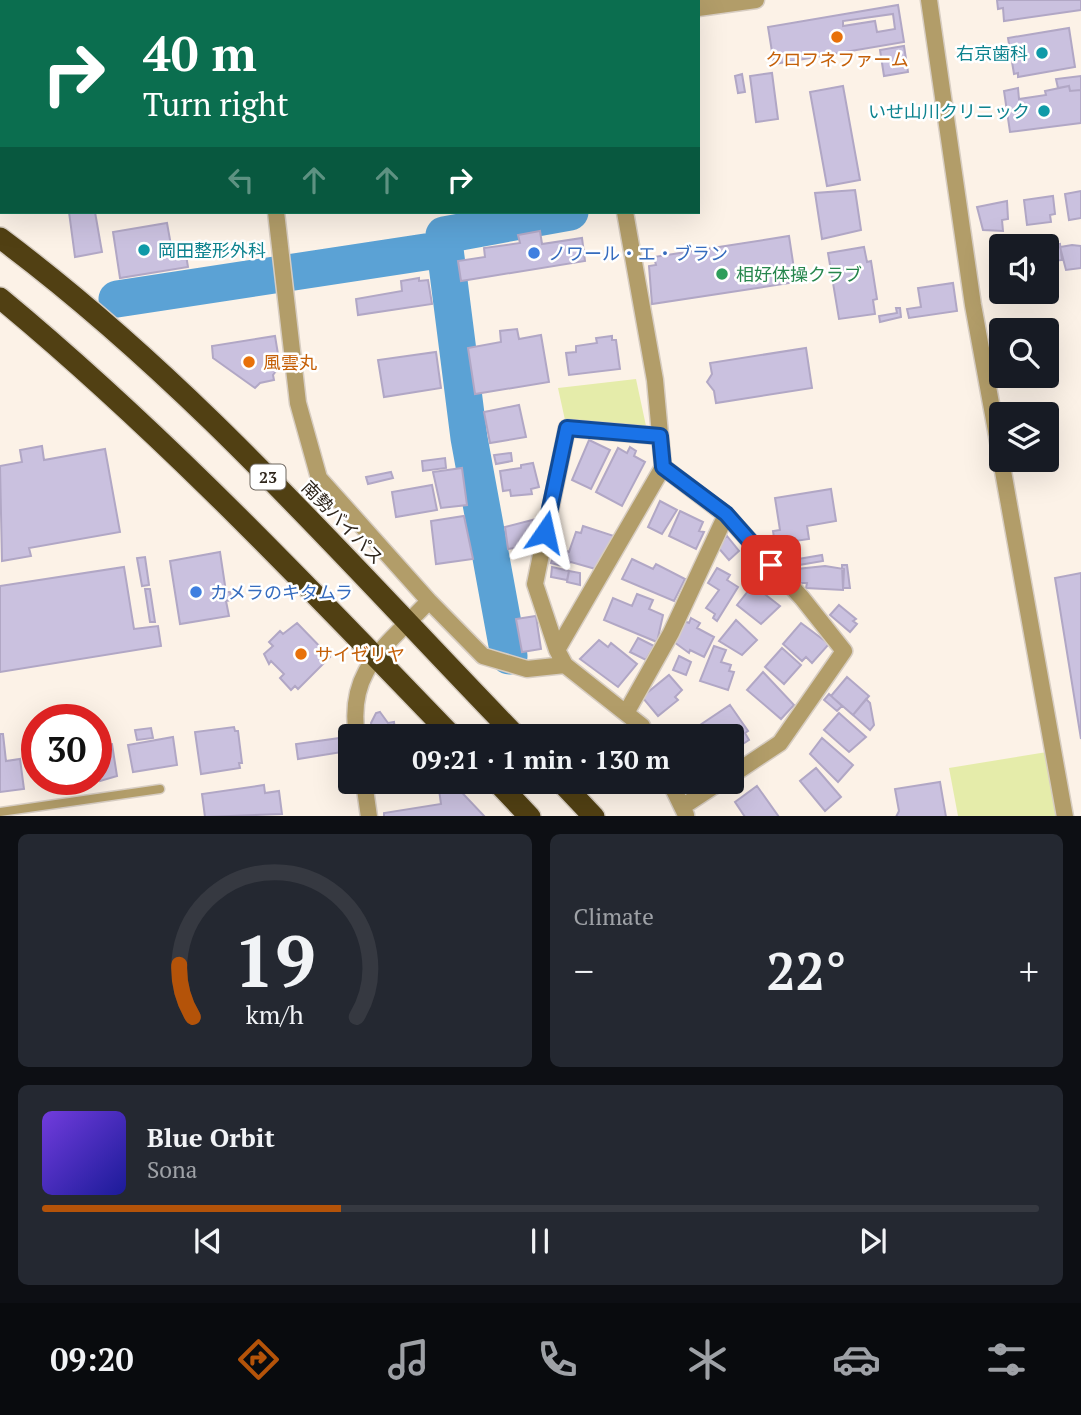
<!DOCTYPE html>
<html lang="en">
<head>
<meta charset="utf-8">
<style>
	:root { --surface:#171b24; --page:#242831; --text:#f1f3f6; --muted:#9ea1a6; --line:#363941; --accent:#b45309 }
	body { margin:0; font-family:"PT Serif","Noto Sans JP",serif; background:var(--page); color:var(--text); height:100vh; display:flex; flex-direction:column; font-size:26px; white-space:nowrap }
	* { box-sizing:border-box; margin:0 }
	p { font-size:23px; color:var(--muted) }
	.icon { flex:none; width:38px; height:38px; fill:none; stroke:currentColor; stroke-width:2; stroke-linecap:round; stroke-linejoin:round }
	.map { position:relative; height:816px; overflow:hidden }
	.side { display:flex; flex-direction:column; gap:18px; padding:18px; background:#0d0f14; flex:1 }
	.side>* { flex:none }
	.banner { position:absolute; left:0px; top:0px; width:700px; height:214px; box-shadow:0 7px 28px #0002; background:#0b6e4f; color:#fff; overflow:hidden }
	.buttons { position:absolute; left:989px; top:234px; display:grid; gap:14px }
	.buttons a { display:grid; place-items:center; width:70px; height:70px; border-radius:7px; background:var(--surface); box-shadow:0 7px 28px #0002; font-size:35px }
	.speed { position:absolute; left:21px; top:704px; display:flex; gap:14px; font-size:35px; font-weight:700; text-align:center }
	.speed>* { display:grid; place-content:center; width:91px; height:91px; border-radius:50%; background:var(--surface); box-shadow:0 7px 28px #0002; line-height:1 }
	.speed .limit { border:10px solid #d22; background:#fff; color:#111 }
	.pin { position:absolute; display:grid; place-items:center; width:60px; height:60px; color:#fff; margin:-30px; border-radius:14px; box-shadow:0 4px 10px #0006 }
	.me { position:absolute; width:77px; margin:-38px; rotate:11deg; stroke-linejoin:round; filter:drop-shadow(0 0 5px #0008) }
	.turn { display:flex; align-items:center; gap:24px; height:147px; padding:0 28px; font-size:32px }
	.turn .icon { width:91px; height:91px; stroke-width:2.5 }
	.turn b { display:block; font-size:49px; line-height:60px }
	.lanes { display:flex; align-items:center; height:66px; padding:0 28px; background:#0003; justify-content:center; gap:35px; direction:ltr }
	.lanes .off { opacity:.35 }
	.big { font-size:52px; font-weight:700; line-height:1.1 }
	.side .widget { flex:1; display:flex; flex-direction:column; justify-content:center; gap:10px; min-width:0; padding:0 24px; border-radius:10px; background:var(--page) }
	.side .dial { align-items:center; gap:0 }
	.dial svg { height:182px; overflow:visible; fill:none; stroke:var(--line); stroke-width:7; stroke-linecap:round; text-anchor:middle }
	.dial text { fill:var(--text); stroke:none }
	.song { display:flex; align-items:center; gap:21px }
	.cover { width:84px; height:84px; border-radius:10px; background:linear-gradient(135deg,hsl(260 70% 55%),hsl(240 70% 35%)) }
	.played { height:7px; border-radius:4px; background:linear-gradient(90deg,var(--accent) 30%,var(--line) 30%) }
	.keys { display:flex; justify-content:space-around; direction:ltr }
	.heat { display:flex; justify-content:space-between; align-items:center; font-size:38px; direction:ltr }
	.side .tiles { flex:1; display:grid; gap:18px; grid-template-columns:1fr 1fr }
	.widget:last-child { grid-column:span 2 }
	.trip { position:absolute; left:338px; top:724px; width:406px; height:70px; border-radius:7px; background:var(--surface); box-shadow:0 7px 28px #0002; font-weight:700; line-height:70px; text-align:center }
	.menu { display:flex; height:112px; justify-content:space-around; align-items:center; background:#090b0e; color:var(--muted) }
	.menu .icon { width:49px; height:49px }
	.menu .on { color:var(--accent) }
	.menu b { font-size:32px; color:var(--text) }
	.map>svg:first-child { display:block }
	.green { fill:#e5ecaa }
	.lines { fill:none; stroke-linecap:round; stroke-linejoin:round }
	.river { stroke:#5ba2d5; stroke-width:37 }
	.building { fill:#cac1df; stroke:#b1a7c5; stroke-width:2; fill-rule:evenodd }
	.lane-casing { stroke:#d7cdc2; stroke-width:11 }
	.street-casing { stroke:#d7cdc2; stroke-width:19 }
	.highway-casing { stroke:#d7cdc2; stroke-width:24 }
	.lane { stroke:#b29d69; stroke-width:8 }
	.street { stroke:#b29d69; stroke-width:16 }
	.highway { stroke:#514013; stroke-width:21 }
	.route-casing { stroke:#114b97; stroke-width:18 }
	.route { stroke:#1a73e8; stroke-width:12 }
	.food-dot { fill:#e8710a; stroke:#fff; stroke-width:2.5 }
	.culture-dot { fill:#0f9aa8; stroke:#fff; stroke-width:2.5 }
	.shop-dot { fill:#3f7fe0; stroke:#fff; stroke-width:2.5 }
	.leisure-dot { fill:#2e9e5b; stroke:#fff; stroke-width:2.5 }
	.labels { text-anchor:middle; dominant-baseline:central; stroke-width:5; stroke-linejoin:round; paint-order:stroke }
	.shield { fill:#fff; stroke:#6d665f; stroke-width:2 }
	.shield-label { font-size:16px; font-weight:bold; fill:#2e251b }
	.culture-label { font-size:18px; fill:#0d838f; stroke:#fff; text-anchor:end }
	.food-label { font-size:18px; fill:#c56008; stroke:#fff; text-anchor:start }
	.shop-label { font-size:18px; fill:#366cbe; stroke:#fff; text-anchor:start }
	.leisure-label { font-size:18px; fill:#27864d; stroke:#fff; text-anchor:start }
	.street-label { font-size:18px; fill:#2e251b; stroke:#fff }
</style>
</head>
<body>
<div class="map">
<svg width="1081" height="817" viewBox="0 0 1081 817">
	<rect width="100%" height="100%" fill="#fcf2e7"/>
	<!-- green -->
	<path class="green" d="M636,379L646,426L565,420L558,388Z
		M1047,752L1056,816H958L949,768Z"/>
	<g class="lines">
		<!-- river -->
		<path class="river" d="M445,249L469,438L509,656
			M117,299L445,249L444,235L570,212"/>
	</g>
	<!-- building -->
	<path class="building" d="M71,0H169V2H71Z
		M997,0H1081V10L1004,21L1003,8L998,9Z
		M898,5L904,42L774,64L768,27ZM893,14L895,29L877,32L875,21L843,26V21Z
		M1069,28L1075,67L1018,77V73L1014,74L1008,38Z
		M904,46L908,72L884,76L880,50Z
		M772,73L778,119L756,122L750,76Z
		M742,74L745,92L738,93L735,76Z
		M1081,76V90L1070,91L1069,86L1058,88L1056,79Z
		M843,86L860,180L827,186L810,92Z
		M1069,86L1070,91L1081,90V123L1010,132L1004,91L1018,88L1019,99L1046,95L1045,91Z
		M855,190L861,230L822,239L815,193Z
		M1081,191V218L1069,220L1065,194Z
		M1053,196L1055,214L1050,215L1051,222L1027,225L1024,200Z
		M1007,201L1008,219L1002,220L1003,231L983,230L977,207Z
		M69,212H95L102,252L75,257Z
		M167,223L172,251L185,249L188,267L120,278L113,232Z
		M540,231L542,244L582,238L585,261L461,281L458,261L485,257L484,248L520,243L518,235Z
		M789,236L796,282L652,304L649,266L656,265L654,257Z
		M1060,244L1062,260L1046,262V247H1043Z
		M1072,245L1081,246V268L1066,270L1060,247Z
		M864,247L867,262L871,261L877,299L873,300L875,314L839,319L828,253Z
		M419,278V281L428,280L432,304L358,315L356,299L402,291L401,281Z
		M953,283L957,311L909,318L907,309L921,307L918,288Z
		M896,308H900L901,317L880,322L879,316L897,313Z
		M517,329L519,339L541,335L549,382L475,394L468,348L501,342L500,331Z
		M275,336L280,366L273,375L274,380L260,383L255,388L213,358L212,346Z
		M612,336V340H616L620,369L569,375L566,353L576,352V346L597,343L596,338Z
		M806,348L812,388L716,403L714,391L707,382L712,374L710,363Z
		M436,352L441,388L384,397L378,360Z
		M519,405L526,437L490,443L484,412Z
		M589,440L610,450L591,489L572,480Z
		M42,446L44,460L105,449L120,532L29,548L31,556L2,561L0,466L22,462L20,450Z
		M630,447L636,451L634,456L645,462L622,506L596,492L618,448L627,453Z
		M511,453L512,461L496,464L494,455Z
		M445,458L446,468L423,471L422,461Z
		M533,463L539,487L531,489L532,494L511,496L510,490L503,491L500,471L521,468V465Z
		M462,468L467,505L441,508L433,472Z
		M391,472L393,478L368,484L366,477Z
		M432,485L437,510L396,517L392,492Z
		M831,489L836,521L807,526L809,539L775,544L773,531L780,530L775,498Z
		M660,501L677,510L662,534L648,527Z
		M680,511L703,522L699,531L704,532L696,549L669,536Z
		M464,516L473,559L436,564L431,521Z
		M536,519L538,534L532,535L533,545L508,549L505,527Z
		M583,526L614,536L599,570L571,562L562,566L551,563L556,548L569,552L576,532L581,533Z
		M727,536L739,551L729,560L716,545Z
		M220,552L226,592H230L232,600L226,601L229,616L180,624L170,561Z
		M822,555L823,561L793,566L792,560Z
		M145,557L149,585L142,586L137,558Z
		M632,559L653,569L656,564L685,579L674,601L622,579Z
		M842,565H847L850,588H843Z
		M825,566L844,569L843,590L806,588L807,583H796L797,569Z
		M124,567L134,629L158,626L161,646L0,672V586Z
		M552,567L569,571L567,580L551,577Z
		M717,568L730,575L727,580L738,587L717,621L713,618L715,614L706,608L719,590L708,583Z
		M569,571L580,573V585L567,582Z
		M1081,573V739L1055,578Z
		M753,585L780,606L761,624L737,605Z
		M145,589H150L155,622H150Z
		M637,594L653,600L649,609L663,615L657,642L604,620L613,598L632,606Z
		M839,605L856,619L853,621L857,624L850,632L830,615Z
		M536,616L541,649L522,652L516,619Z
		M691,618L700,623L697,628L714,637L704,657L690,650L689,653L674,642L684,621L689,623Z
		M736,620L757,640L742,655L719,641Z
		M297,623L330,657L298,689L295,686L291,690L280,678L284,674L271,661L269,664L264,654L273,646L269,642L280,631L283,634Z
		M801,623L829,644L812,663L806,657L802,661L783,644Z
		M638,638L654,646L646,660L630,652Z
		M599,640L608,647L611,643L637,664L618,687L580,659Z
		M714,646L726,650L721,662L731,665L729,671L734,672L728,690L700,681Z
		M782,648L801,665L784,684L765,667Z
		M679,656L691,662L686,675L673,670Z
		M763,672L794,705L781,719L747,690Z
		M669,675L682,690L675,697L678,700L658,716L642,697Z
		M847,677L869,696L853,715L831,696Z
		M829,694L842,706L837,711L824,700Z
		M866,699L870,703L874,725L870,730L853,715Z
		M730,705L748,731L745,733L749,740L732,751V737H693L697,734L694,729Z
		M380,712L388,723L394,722L396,737H373L371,723L376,713Z
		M839,713L866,737L849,752L824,730Z
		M234,727L235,731H238L242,763H239L240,768L201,774L195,732Z
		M151,728L153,738L137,740L135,730Z
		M37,732V775H32L26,733Z
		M0,734H3L6,761L20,759L24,789L0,792Z
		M173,737L177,765L133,772L128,745Z
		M340,738L342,752L298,759L296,744Z
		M822,738L853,765L838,782L810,754Z
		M112,744L117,776L100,781L96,769V746Z
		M816,768L841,797L825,811L800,781Z
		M438,782H452L485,817H384V813L441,804Z
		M940,782L946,817H896L899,811L895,789Z
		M264,785L265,793L279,791L282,814L205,817L202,794Z
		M757,786L779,817H745L735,802Z"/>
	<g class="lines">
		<defs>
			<path id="lane" d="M0,812L160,789"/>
			<path id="street" d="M245,0V2
				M587,0L588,2
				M929,0L973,305L1001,458
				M698,8L756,0
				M0,122H2
				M276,212L298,403L319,478L429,601C387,646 346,669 357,737
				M625,212L655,380L663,467L557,650L565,665L642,726L647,737
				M1001,460L1065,817
				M726,515L802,598L844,651L780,743L732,775
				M429,601L483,656L527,669L565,665
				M557,650L535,584L567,428L660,436
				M626,713L671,633L726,515L663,467
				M364,782L369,817
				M670,782L686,815
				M682,807L720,782"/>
			<path id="highway" d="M0,238C192,381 350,565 517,737
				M0,298C162,432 307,586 453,737
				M497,782L530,817
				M561,782L594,817"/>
		</defs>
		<!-- lane casing -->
		<use href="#lane" class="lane-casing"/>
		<!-- street casing -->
		<use href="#street" class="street-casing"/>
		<!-- highway casing -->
		<use href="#highway" class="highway-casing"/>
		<!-- lane -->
		<use href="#lane" class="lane"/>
		<!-- street -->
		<use href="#street" class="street"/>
		<!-- highway -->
		<use href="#highway" class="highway"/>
	</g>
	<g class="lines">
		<defs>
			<path id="route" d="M545,532L567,428L660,436L663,467L726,514L771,565"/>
		</defs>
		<!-- route casing -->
		<use href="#route" class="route-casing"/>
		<!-- route -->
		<use href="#route" class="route"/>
	</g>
	<!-- markers -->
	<g class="food-dot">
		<circle cx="837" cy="37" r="7"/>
		<circle cx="249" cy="362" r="7"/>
		<circle cx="301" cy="654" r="7"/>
	</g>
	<g class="culture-dot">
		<circle cx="1042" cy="53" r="7"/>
		<circle cx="1044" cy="111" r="7"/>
		<circle cx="144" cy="250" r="7"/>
	</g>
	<g class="shop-dot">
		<circle cx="534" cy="253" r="7"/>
		<circle cx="196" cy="592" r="7"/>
	</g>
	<circle class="leisure-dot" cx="722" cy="274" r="7"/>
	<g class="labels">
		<!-- shield labels -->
		<rect class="shield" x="250.5" y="464.5" width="35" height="25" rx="5"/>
		<g class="shield-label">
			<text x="268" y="477">23</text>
		</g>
		<!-- culture labels -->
		<g class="culture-label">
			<text x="1028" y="53">右京歯科</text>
			<text x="1030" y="111">いせ山川クリニック</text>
			<text x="158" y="250" text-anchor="start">岡田整形外科</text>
		</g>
		<!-- food labels -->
		<g class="food-label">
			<text x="837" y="59" text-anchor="middle">クロフネファーム</text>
			<text x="263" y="362">風雲丸</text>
			<text x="315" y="654">サイゼリヤ</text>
		</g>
		<!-- shop labels -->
		<g class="shop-label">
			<text x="548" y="253">ノワール・エ・ブラン</text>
			<text x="210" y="592">カメラのキタムラ</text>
		</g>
		<!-- leisure labels -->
		<g class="leisure-label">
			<text x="736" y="274">相好体操クラブ</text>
		</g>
		<!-- street labels -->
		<g class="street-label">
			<text transform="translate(343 522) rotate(46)">南勢バイパス</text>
		</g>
	</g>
</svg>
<div class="buttons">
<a><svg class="icon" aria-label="sound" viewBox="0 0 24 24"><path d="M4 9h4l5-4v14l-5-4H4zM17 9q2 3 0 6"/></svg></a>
<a><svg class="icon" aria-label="search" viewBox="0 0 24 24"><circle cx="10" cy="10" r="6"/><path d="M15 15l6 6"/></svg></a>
<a><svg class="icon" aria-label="layers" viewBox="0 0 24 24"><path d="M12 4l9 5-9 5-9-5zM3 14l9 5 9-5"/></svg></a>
</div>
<div class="speed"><div class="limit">30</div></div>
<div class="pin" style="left:771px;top:565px;background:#d93025"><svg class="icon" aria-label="arrive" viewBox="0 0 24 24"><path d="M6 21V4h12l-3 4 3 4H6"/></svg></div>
<svg class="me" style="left:545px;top:532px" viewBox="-20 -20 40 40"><path d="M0-17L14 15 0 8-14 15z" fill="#1a73e8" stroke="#fff" stroke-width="4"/></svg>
<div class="trip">09:21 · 1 min · 130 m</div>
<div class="banner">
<div class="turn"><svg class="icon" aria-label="right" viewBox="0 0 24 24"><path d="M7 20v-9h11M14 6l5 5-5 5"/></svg><div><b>40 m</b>Turn right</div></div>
<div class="lanes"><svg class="icon off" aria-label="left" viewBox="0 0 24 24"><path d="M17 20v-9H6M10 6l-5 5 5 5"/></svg><svg class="icon off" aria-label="ahead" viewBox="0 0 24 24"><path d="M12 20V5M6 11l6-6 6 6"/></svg><svg class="icon off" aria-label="ahead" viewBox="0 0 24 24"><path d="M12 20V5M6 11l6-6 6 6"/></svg><svg class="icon" aria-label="right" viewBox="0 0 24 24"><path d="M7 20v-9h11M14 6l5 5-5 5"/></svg></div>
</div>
</div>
<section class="side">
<div class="tiles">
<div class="widget dial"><svg viewBox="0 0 100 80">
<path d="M14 69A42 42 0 1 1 86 69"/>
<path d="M14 69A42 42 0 0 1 8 46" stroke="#b45309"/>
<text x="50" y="56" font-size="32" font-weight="700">19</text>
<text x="50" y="72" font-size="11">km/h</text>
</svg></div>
<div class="widget"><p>Climate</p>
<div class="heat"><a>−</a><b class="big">22°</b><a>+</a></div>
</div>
<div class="widget">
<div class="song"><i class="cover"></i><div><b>Blue Orbit</b><p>Sona</p></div></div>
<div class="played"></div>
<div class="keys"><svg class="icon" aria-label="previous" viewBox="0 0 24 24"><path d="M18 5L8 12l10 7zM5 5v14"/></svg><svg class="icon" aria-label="pause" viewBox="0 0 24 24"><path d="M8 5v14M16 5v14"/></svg><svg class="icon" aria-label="next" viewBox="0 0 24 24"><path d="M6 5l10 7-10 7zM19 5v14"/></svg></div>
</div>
</div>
</section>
<nav class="menu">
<b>09:20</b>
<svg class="icon on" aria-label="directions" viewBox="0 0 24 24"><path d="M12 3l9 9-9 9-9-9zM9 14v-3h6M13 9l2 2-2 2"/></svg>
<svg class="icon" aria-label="music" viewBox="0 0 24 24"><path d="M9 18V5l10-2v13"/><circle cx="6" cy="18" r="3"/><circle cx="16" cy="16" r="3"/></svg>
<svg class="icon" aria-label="phone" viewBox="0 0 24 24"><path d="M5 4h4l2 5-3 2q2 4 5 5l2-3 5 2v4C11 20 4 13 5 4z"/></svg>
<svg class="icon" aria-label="climate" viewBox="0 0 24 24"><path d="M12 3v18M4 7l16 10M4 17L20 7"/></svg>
<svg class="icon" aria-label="car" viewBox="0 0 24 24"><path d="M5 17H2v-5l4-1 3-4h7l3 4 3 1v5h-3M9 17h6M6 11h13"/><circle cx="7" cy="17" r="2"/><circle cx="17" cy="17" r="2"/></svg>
<svg class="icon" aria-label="filters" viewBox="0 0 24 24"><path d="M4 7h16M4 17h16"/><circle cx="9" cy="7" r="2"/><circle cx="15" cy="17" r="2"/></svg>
</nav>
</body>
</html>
